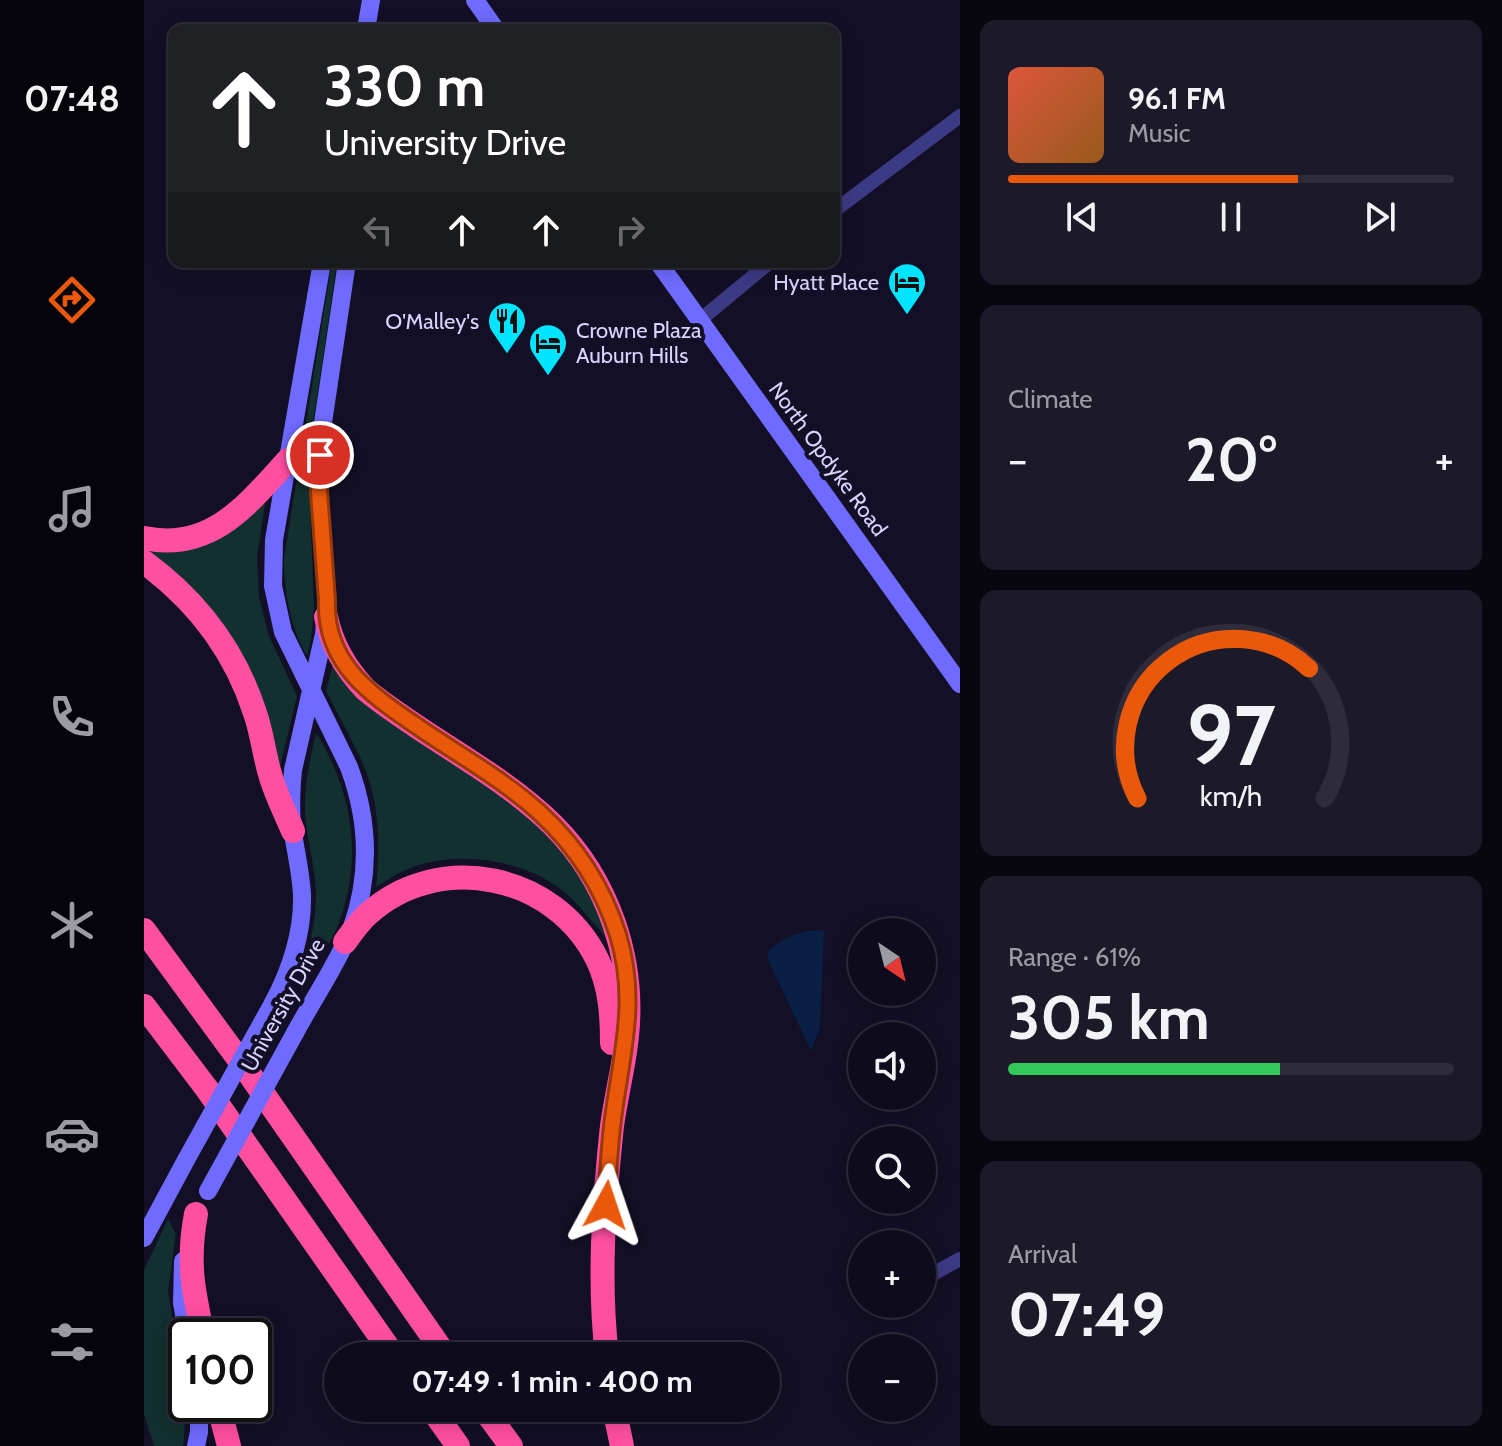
<!DOCTYPE html>
<html lang="en">
<head>
<meta charset="utf-8">
<style>
	:root { --surface:#0e0b1c; --page:#1c1929; --text:#f1f3f6; --muted:#9b9ba3; --line:#2e2b3b; --accent:#ea580c }
	body { margin:0; font-family:Cabin,sans-serif; background:var(--page); color:var(--text); height:100vh; display:flex; flex-direction:column; font-size:30px; white-space:nowrap }
	* { box-sizing:border-box; margin:0 }
	p { font-size:26px; color:var(--muted) }
	.icon { flex:none; width:44px; height:44px; fill:none; stroke:currentColor; stroke-width:2; stroke-linecap:round; stroke-linejoin:round }
	.map { position:relative; flex:1; overflow:hidden }
	.drawer { display:flex; flex-direction:column; gap:20px; padding:20px; background:#08060f; width:542px }
	.drawer>* { flex:none }
	.guide { position:absolute; left:24px; top:24px; width:672px; height:244px; border-radius:16px; box-shadow:0 4px 20px #0003,0 0 0 2px var(--line); background:#202124; color:#fff; overflow:hidden }
	.needle { width:52px; rotate:145deg }
	.tools { position:absolute; left:704px; top:918px; display:grid; gap:16px }
	.tools a { display:grid; place-items:center; width:88px; height:88px; border-radius:50%; background:var(--surface); box-shadow:0 4px 20px #0003,0 0 0 2px var(--line); font-size:40px }
	.speed { position:absolute; left:24px; top:1318px; display:flex; gap:16px; font-size:40px; font-weight:700; text-align:center }
	.speed>* { display:grid; place-content:center; width:104px; height:104px; border-radius:50%; background:var(--surface); box-shadow:0 4px 20px #0003,0 0 0 2px var(--line); line-height:1 }
	.speed .limit { border:4px solid #111; border-radius:12px; background:#fff; color:#111 }
	.pin { position:absolute; display:grid; place-items:center; width:68px; height:68px; color:#fff; margin:-34px; border:4px solid #fff; border-radius:50%; box-shadow:0 2px 8px #0007 }
	.me { position:absolute; width:88px; margin:-44px; rotate:5deg; stroke-linejoin:round; filter:drop-shadow(0 0 6px #0008) }
	.turn { display:flex; align-items:center; gap:28px; height:168px; padding:0 24px; font-size:36px }
	.turn .icon { width:104px; height:104px; stroke-width:2.5 }
	.turn b { display:block; font-size:56px; line-height:68px }
	.lanes { display:flex; align-items:center; height:76px; padding:0 24px; background:#0003; justify-content:center; gap:40px; direction:ltr }
	.lanes .off { opacity:.35 }
	.big { font-size:60px; font-weight:700; line-height:1.1 }
	.drawer .tile { flex:1; display:flex; flex-direction:column; justify-content:center; gap:12px; min-width:0; padding:0 28px; border-radius:16px; background:var(--page) }
	.drawer .dial { align-items:center; gap:0 }
	.dial svg { height:208px; overflow:visible; fill:none; stroke:var(--line); stroke-width:7; stroke-linecap:round; text-anchor:middle }
	.dial text { fill:var(--text); stroke:none }
	.song { display:flex; align-items:center; gap:24px }
	.cover { width:96px; height:96px; border-radius:12px; background:linear-gradient(135deg,hsl(10 70% 55%),hsl(30 70% 35%)) }
	.played { height:8px; border-radius:4px; background:linear-gradient(90deg,var(--accent) 65%,var(--line) 65%) }
	.keys { display:flex; justify-content:space-around; direction:ltr }
	.heat { display:flex; justify-content:space-between; align-items:center; font-size:44px; direction:ltr }
	.charge { height:12px; border-radius:6px; background:linear-gradient(90deg,#34c759 61%,var(--line) 0) }
	.trip { position:absolute; left:180px; top:1342px; width:456px; height:80px; border-radius:40px; background:var(--surface); box-shadow:0 4px 20px #0003,0 0 0 2px var(--line); font-weight:700; line-height:80px; text-align:center }
	main { display:flex; flex:1; min-height:0 }
	.tab-bar { display:flex; flex-direction:column; width:144px; justify-content:space-around; align-items:center; background:#06040b; color:var(--muted) }
	.tab-bar .icon { width:56px; height:56px }
	.tab-bar .current { color:var(--accent) }
	.tab-bar b { font-size:36px; color:var(--text) }
	.map>svg:first-child { display:block }
	.green { fill:#12302f }
	.water { fill:#0a1f44 }
	.lines { fill:none; stroke-linecap:round; stroke-linejoin:round }
	.minor { stroke:#3d3a85; stroke-width:14 }
	.secondary { stroke:#6f6bff; stroke-width:18 }
	.motorway { stroke:#ff4fa3; stroke-width:24 }
	.secondary-bridge { stroke:#6f6bff; stroke-width:18 }
	.route-casing { stroke:#983908; stroke-width:20 }
	.route { stroke:#ea580c; stroke-width:14 }
	.labels { text-anchor:middle; dominant-baseline:central; stroke-width:8; stroke-linejoin:round; paint-order:stroke }
	.poi-label { font-size:22px; fill:#d9d4ff; stroke:#130f26; text-anchor:end }
	.street-label { font-size:22px; fill:#d9d4ff; stroke:#130f26 }
</style>
</head>
<body>
<main>
<nav class="tab-bar">
<b>07:48</b>
<svg class="icon current" aria-label="directions" viewBox="0 0 24 24"><path d="M12 3l9 9-9 9-9-9zM9 14v-3h6M13 9l2 2-2 2"/></svg>
<svg class="icon" aria-label="music" viewBox="0 0 24 24"><path d="M9 18V5l10-2v13"/><circle cx="6" cy="18" r="3"/><circle cx="16" cy="16" r="3"/></svg>
<svg class="icon" aria-label="phone" viewBox="0 0 24 24"><path d="M5 4h4l2 5-3 2q2 4 5 5l2-3 5 2v4C11 20 4 13 5 4z"/></svg>
<svg class="icon" aria-label="climate" viewBox="0 0 24 24"><path d="M12 3v18M4 7l16 10M4 17L20 7"/></svg>
<svg class="icon" aria-label="car" viewBox="0 0 24 24"><path d="M5 17H2v-5l4-1 3-4h7l3 4 3 1v5h-3M9 17h6M6 11h13"/><circle cx="7" cy="17" r="2"/><circle cx="17" cy="17" r="2"/></svg>
<svg class="icon" aria-label="filters" viewBox="0 0 24 24"><path d="M4 7h16M4 17h16"/><circle cx="9" cy="7" r="2"/><circle cx="15" cy="17" r="2"/></svg>
</nav>
<div class="map">
<svg width="816" height="1446" viewBox="0 0 816 1446">
	<rect width="100%" height="100%" fill="#130f26"/>
	<!-- green -->
	<path class="green" d="M188,262H193L167,437L166,501L170,607L167,640L163,656C146,626 140,592 140,558Z
		M119,503L121,504L113,557L115,597L125,636L153,696L136,767L128,735L6,554L8,549L88,531Z
		M189,664L387,815L411,839L452,901L463,939C451,925 439,910 426,897C387,860 313,848 264,869C253,873 242,881 232,887C236,846 236,803 219,764C208,739 194,715 182,691Z
		M172,733C178,741 184,754 189,765C210,811 214,862 199,911C195,922 191,935 184,945C179,954 168,964 160,973L158,972C166,946 172,920 172,893C171,866 163,840 161,813C160,785 166,759 172,733Z
		M24,1219L30,1231L32,1233L24,1292L42,1398L40,1439L39,1446H10L0,1414V1270Z"/>
	<!-- water -->
	<path class="water" d="M680,930L676,1028L667,1051L625,962L623,952C642,936 655,931 680,930Z"/>
	<g class="lines">
		<!-- minor -->
		<path class="minor" d="M690,211L816,116
			M555,321L626,262
			M778,1280L816,1259"/>
		<!-- secondary -->
		<path class="secondary" d="M331,0L352,30
			M222,30L227,0
			M514,262L816,684
			M129,1003C147,969 159,934 158,895C157,874 152,853 149,833C146,812 147,791 149,770L180,634L183,600L175,492L177,436L203,262
			M151,1033C168,1001 194,963 207,930C227,875 225,821 205,767L139,632L129,586L130,540L178,262
			M0,1238L42,1160
			M39,1261L38,1303L44,1336
			M52,1446L55,1432V1404"/>
		<!-- motorway -->
		<path class="motorway" d="M0,538C67,552 104,504 144,460
			M0,562C52,600 91,651 111,713C118,733 120,754 126,774C131,793 141,812 149,831
			M182,617C188,646 202,669 222,690C281,738 354,771 409,825C464,880 491,959 483,1036C480,1066 472,1096 468,1126C460,1202 454,1280 463,1356
			M0,930L104,1072L302,1356
			M201,942C208,932 215,922 224,914C295,850 411,874 453,959C466,986 468,1013 468,1043
			M0,1006L63,1089L250,1356
			M52,1214C43,1262 49,1289 59,1336
			M74,1404L85,1446
			M287,1408L314,1446
			M339,1408L367,1446
			M470,1408L478,1446"/>
		<!-- secondary-bridge -->
		<path class="secondary-bridge" d="M42,1160L129,1003
			M64,1191L151,1033"/>
	</g>
	<g class="lines">
		<defs>
			<path id="route" d="M176,455L175,492L183,600C180,665 229,696 277,729C317,756 361,781 396,813C432,846 459,888 474,935C495,1004 476,1058 468,1127C465,1153 464,1179 462,1205"/>
		</defs>
		<!-- route casing -->
		<use href="#route" class="route-casing"/>
		<!-- route -->
		<use href="#route" class="route"/>
	</g>
	<!-- icons -->
	<defs>
		<symbol id="hotel-pin" viewBox="-11 -11 22 30"><path d="M0 17L-7.5 6A9.5 9.5 0 1 1 7.5 6Z" fill="#00e5ff" stroke="#130f26"/><path d="M-6-4.5h1.5V1H6V5H4.5V3h-9V5H-6ZM-4 0a1.8 1.8 0 1 1 3.6 0ZM.5 0V-2.5h3Q6-2.5 6 0Z" fill="#111"/></symbol>
		<symbol id="restaurant-pin" viewBox="-11 -11 22 30"><path d="M0 17L-7.5 6A9.5 9.5 0 1 1 7.5 6Z" fill="#00e5ff" stroke="#130f26"/><path d="M-5-6h1v4h1v-4h1v4h1v-4h1v5L-1.5 .5V6h-2V.5L-5-1ZM5-6V6H3V1.5H1.5Q1.5-4 5-6Z" fill="#111"/></symbol>
	</defs>
	<g fill-rule="evenodd">
		<use href="#hotel-pin" x="741" y="260" width="44" height="60"/>
		<use href="#restaurant-pin" x="341" y="299" width="44" height="60"/>
		<use href="#hotel-pin" x="382" y="321" width="44" height="60"/>
	</g>
	<g class="labels">
		<!-- poi labels -->
		<g class="poi-label">
			<text x="735" y="282">Hyatt Place</text>
			<text x="335" y="321">O'Malley's</text>
			<text x="432" y="330" text-anchor="start">Crowne Plaza<tspan x="432" dy="25">Auburn Hills</tspan></text>
		</g>
		<!-- street labels -->
		<g class="street-label">
			<text transform="translate(684 459) rotate(54)">North Opdyke Road</text>
			<text transform="translate(139 1005) rotate(-61)">University Drive</text>
		</g>
	</g>
</svg>
<div class="tools">
<a><svg class="needle" viewBox="-14 -14 28 28"><path d="M0-13l5 13h-10z" fill="#e53935"/><path d="M0 13l5-13h-10z" fill="#9b9ba3"/></svg></a>
<a><svg class="icon" aria-label="sound" viewBox="0 0 24 24"><path d="M4 9h4l5-4v14l-5-4H4zM17 9q2 3 0 6"/></svg></a>
<a><svg class="icon" aria-label="search" viewBox="0 0 24 24"><circle cx="10" cy="10" r="6"/><path d="M15 15l6 6"/></svg></a>
<a>+</a>
<a>−</a>
</div>
<div class="speed"><div class="limit">100</div></div>
<div class="pin" style="left:176px;top:455px;background:#d93025"><svg class="icon" aria-label="arrive" viewBox="0 0 24 24"><path d="M6 21V4h12l-3 4 3 4H6"/></svg></div>
<svg class="me" style="left:462px;top:1205px" viewBox="-20 -20 40 40"><path d="M0-17L14 15 0 8-14 15z" fill="#ea580c" stroke="#fff" stroke-width="4"/></svg>
<div class="trip">07:49 · 1 min · 400 m</div>
<div class="guide">
<div class="turn"><svg class="icon" aria-label="ahead" viewBox="0 0 24 24"><path d="M12 20V5M6 11l6-6 6 6"/></svg><div><b>330 m</b>University Drive</div></div>
<div class="lanes"><svg class="icon off" aria-label="left" viewBox="0 0 24 24"><path d="M17 20v-9H6M10 6l-5 5 5 5"/></svg><svg class="icon" aria-label="ahead" viewBox="0 0 24 24"><path d="M12 20V5M6 11l6-6 6 6"/></svg><svg class="icon" aria-label="ahead" viewBox="0 0 24 24"><path d="M12 20V5M6 11l6-6 6 6"/></svg><svg class="icon off" aria-label="right" viewBox="0 0 24 24"><path d="M7 20v-9h11M14 6l5 5-5 5"/></svg></div>
</div>
</div>
<section class="drawer">
<div class="tile">
<div class="song"><i class="cover"></i><div><b>96.1 FM</b><p>Music</p></div></div>
<div class="played"></div>
<div class="keys"><svg class="icon" aria-label="previous" viewBox="0 0 24 24"><path d="M18 5L8 12l10 7zM5 5v14"/></svg><svg class="icon" aria-label="pause" viewBox="0 0 24 24"><path d="M8 5v14M16 5v14"/></svg><svg class="icon" aria-label="next" viewBox="0 0 24 24"><path d="M6 5l10 7-10 7zM19 5v14"/></svg></div>
</div>
<div class="tile"><p>Climate</p>
<div class="heat"><a>−</a><b class="big">20°</b><a>+</a></div>
</div>
<div class="tile dial"><svg viewBox="0 0 100 80">
<path d="M14 69A42 42 0 1 1 86 69"/>
<path d="M14 69A42 42 0 0 1 80 19" stroke="#ea580c"/>
<text x="50" y="56" font-size="32" font-weight="700">97</text>
<text x="50" y="72" font-size="11">km/h</text>
</svg></div>
<div class="tile"><p>Range · 61%</p><b class="big">305 km</b><div class="charge"></div></div>
<div class="tile"><p>Arrival</p><b class="big">07:49</b></div>
</section>
</main>
</body>
</html>
